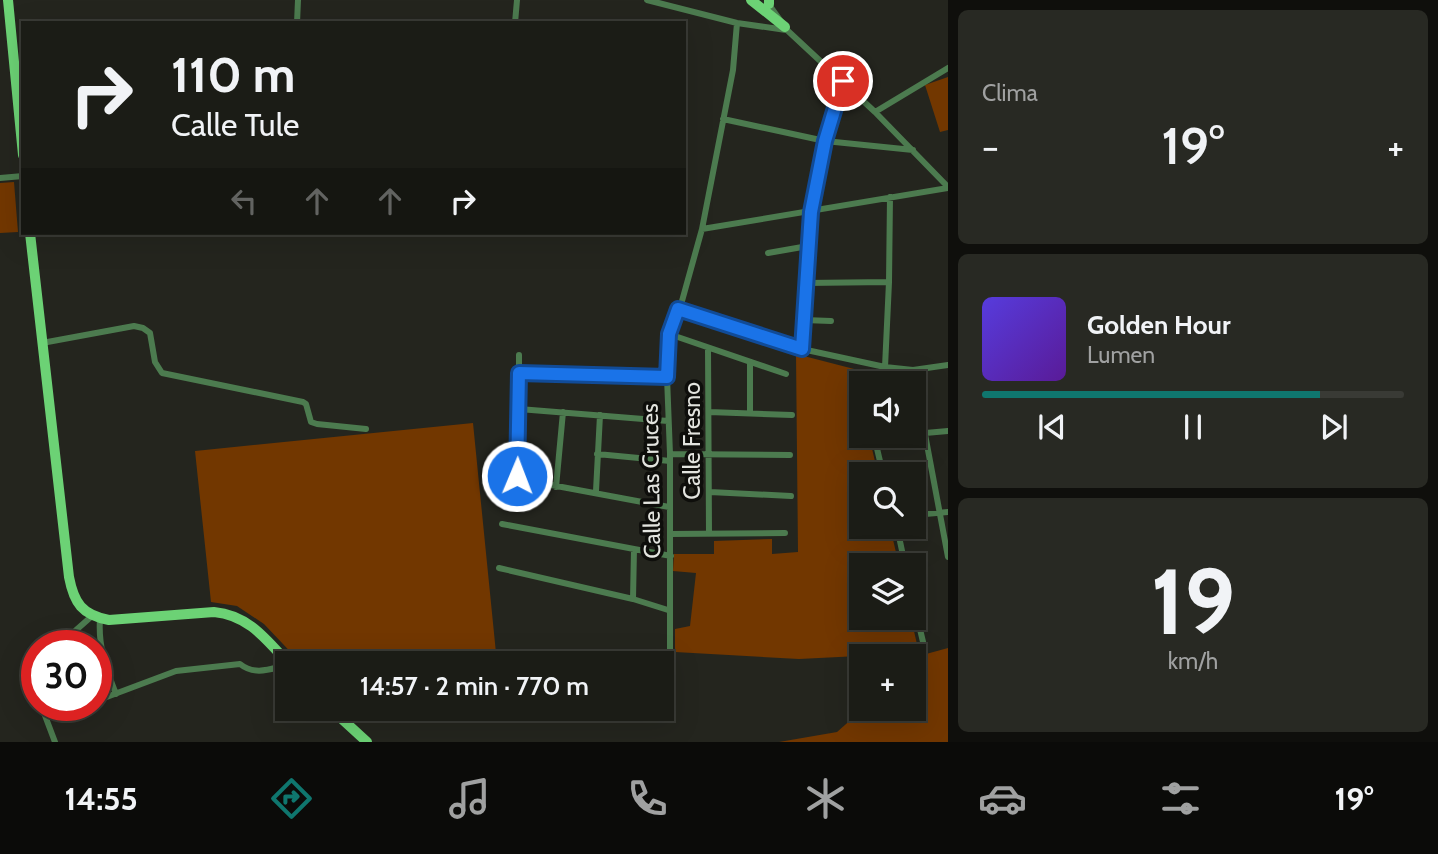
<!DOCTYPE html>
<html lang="es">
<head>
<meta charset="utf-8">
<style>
	:root { --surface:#1b1c16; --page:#282923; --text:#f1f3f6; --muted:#a0a1a1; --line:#393a35; --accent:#0f766e }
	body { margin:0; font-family:Cabin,sans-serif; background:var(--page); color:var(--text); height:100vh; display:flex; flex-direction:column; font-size:26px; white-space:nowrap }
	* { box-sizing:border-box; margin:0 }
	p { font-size:23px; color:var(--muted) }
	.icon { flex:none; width:38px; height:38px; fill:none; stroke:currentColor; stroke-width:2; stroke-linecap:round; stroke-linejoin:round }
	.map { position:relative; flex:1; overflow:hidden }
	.side { display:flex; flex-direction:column; gap:10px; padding:10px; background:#0f0f0c; width:490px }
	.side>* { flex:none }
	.hud { position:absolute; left:21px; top:21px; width:665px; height:214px; border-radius:0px; box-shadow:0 7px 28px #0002,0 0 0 2px var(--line); background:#1b1c16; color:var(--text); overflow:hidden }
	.buttons { position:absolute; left:849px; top:371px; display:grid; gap:14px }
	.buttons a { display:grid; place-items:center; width:77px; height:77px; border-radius:0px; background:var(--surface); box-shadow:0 7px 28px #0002,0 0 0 2px var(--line); font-size:35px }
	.speed { position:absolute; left:21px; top:630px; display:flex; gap:14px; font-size:35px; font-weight:700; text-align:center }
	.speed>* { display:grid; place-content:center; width:91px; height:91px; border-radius:50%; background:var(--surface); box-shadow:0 7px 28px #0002,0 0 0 2px var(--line); line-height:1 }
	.speed .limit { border:10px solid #d22; background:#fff; color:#111 }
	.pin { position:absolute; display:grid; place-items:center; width:60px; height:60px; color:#fff; margin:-30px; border:4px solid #fff; border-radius:50%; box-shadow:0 2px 7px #0007 }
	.me { position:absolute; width:77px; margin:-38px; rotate:1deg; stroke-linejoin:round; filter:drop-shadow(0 0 5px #0008) }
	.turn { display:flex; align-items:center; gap:24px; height:147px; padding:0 35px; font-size:32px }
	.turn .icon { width:91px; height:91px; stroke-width:2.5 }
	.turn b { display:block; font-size:49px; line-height:60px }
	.lanes { display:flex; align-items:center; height:66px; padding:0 35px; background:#0003; justify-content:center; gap:35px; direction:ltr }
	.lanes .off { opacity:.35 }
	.big { font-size:52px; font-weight:600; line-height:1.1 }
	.side .card { flex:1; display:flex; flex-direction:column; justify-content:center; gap:10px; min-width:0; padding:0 24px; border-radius:10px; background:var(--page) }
	.side .dial { align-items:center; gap:0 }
	.dial b { font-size:91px; line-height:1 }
	.song { display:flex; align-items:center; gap:21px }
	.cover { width:84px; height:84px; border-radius:10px; background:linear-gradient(135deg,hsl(250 70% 55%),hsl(270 70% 35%)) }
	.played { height:7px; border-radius:4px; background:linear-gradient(90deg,var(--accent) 80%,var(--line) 80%) }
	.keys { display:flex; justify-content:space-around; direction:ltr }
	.heat { display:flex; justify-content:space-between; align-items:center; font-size:38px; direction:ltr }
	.trip { position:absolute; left:275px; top:651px; width:399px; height:70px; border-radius:0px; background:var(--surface); box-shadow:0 7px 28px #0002,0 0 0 2px var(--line); font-weight:600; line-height:70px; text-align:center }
	.tabs { display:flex; height:112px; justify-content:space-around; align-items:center; background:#0b0b09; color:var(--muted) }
	.tabs .icon { width:49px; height:49px }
	.tabs .current { color:var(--accent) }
	.tabs b { font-size:32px; color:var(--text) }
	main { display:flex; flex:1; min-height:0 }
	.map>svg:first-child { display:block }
	.green { fill:#723700 }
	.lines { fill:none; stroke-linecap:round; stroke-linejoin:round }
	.minor { stroke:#4c7b4f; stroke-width:6 }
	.primary { stroke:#6cd275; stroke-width:10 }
	.route-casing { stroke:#114b97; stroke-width:18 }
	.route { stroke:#1a73e8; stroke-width:12 }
	.labels { text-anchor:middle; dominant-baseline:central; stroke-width:7; stroke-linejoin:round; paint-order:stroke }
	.street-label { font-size:23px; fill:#e3e4df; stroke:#0e0e0b }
</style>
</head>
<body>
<main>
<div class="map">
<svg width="948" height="742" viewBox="0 0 948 742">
	<rect width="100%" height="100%" fill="#24251e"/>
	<!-- green -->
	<path class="green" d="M948,77V130L940,132L925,85Z
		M14,182L18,232L0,233V183Z
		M796,354L858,370L861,390V436H869L878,474H861V527H890L899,565H861V618H911L919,653L799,659L675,652V629L690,626L696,573L673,571L674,554H714V541L772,539V554L798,552Z
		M473,423L497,663H301L264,624L237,606L211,602L195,451Z
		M948,648V742H779L837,732L863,709H914V671L928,663L926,654Z"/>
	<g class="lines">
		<!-- minor -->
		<path class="minor" d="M647,0L737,23L786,30
			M767,2L788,31L875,112L948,187
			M297,23L298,0
			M515,23L517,0
			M875,112L948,68
			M723,119L825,141L913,150
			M0,178L23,176
			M702,229L948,188
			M768,253L808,246
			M805,283L889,282
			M678,309L802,349L885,367L913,370L948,365
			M804,320L831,321
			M669,334L786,374
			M42,343L134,326L143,328L150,333L155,362L162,373L303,402L306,404L311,422L317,424L366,429
			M708,348L709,533
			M802,349L811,211L825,141L843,81
			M519,355V479L669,507
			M750,362V413
			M885,367L889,282L890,197
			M913,370L948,557
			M519,373L667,377
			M519,409L668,421
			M709,412L792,415
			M914,434L948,431
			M597,454L670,461
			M670,454L790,455
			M883,474L875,440L901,436
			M556,487L563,412
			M596,491L600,415
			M710,492L791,496
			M914,515L948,512
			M502,524L671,556
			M897,527L905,565
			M670,534L785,533
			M499,568L633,599L668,610
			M633,599L634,549
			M914,604L924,646
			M100,619C98,646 106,669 116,694
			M58,646L92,616
			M670,653V454L667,377L669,334L682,301L702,229L733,70L737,23
			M37,664C27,673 33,684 37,694
			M96,701L176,671L240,664C255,676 270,669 287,665
			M41,705L55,742
			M46,718L84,705"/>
		<!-- primary -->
		<path class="primary" d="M8,0L23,155
			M751,0L785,27
			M769,4V0
			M30,233L69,577C74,603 82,615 109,620L214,612C248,615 266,639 288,663
			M331,709L367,742"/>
	</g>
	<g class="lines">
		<defs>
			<path id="route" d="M517,476L519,373L667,377L669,334L678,309L802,349L811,212L825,141L843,81"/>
		</defs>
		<!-- route casing -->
		<use href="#route" class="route-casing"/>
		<!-- route -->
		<use href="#route" class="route"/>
	</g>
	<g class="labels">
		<!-- street labels -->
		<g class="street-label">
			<text transform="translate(692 441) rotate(-90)">Calle Fresno</text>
			<text transform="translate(651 481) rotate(-91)">Calle Las Cruces</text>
		</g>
	</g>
</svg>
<div class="buttons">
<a><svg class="icon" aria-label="sound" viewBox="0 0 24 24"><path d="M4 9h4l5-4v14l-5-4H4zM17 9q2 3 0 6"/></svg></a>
<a><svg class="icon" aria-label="search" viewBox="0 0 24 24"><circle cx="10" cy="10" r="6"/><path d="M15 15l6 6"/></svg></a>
<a><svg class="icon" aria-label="layers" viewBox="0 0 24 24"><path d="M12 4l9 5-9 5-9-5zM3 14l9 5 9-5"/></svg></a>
<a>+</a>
</div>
<div class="speed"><div class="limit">30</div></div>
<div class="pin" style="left:843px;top:81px;background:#d93025"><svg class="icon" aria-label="arrive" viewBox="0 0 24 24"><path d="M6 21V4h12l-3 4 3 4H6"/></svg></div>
<svg class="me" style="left:517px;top:476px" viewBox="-20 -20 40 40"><circle r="17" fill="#1a73e8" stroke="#fff" stroke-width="3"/><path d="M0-11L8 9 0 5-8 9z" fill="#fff"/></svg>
<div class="trip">14:57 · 2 min · 770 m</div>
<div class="hud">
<div class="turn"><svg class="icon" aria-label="right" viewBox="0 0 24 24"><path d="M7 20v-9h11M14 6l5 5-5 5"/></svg><div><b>110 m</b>Calle Tule</div></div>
<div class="lanes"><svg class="icon off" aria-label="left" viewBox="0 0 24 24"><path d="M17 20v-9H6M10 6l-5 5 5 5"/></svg><svg class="icon off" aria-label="ahead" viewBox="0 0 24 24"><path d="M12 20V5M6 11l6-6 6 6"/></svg><svg class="icon off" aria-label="ahead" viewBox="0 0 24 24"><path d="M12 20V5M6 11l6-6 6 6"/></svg><svg class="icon" aria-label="right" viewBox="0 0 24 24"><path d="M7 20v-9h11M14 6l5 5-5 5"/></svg></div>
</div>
</div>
<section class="side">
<div class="card"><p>Clima</p>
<div class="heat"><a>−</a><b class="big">19°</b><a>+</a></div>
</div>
<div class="card">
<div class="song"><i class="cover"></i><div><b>Golden Hour</b><p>Lumen</p></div></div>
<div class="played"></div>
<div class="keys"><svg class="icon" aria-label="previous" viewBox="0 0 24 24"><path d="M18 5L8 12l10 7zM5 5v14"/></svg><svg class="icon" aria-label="pause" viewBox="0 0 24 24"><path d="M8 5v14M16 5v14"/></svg><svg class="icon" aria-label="next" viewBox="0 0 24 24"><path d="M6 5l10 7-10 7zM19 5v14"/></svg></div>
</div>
<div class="card dial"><b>19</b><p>km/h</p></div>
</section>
</main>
<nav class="tabs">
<b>14:55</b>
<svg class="icon current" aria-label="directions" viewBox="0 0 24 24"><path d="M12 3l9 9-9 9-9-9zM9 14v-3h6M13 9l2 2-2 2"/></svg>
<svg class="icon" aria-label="music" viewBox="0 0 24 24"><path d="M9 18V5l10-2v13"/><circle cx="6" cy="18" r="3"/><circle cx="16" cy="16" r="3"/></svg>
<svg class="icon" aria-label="phone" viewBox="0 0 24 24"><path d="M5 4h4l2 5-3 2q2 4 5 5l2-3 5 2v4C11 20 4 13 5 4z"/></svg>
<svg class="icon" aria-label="climate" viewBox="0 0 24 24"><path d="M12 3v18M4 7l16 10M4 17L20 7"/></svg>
<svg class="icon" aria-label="car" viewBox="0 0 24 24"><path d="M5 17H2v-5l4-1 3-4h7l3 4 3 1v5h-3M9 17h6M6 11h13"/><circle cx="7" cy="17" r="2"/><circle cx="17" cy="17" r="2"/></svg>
<svg class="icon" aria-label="filters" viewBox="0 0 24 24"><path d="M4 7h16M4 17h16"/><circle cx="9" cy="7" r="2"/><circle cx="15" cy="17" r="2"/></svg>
<b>19°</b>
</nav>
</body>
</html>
